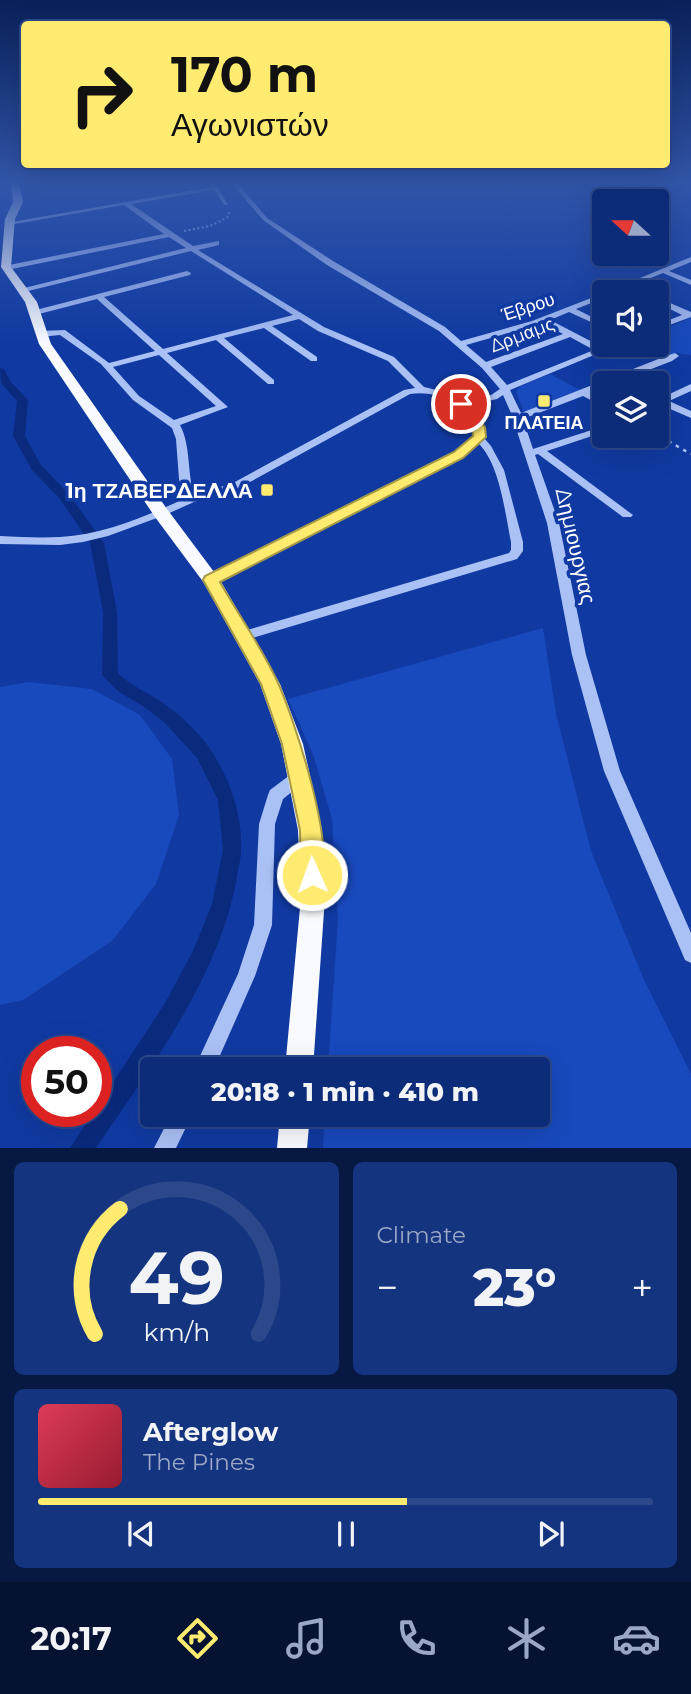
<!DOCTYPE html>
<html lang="en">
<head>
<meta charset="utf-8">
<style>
	:root { --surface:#0c2c7a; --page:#15347f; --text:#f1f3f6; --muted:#9aa7c7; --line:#2c488b; --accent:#ffeb6f }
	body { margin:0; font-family:Montserrat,sans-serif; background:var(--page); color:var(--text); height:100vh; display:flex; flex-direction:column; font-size:26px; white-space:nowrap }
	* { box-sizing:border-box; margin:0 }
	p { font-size:23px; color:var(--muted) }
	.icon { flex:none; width:38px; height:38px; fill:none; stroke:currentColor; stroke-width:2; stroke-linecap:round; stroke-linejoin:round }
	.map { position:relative; height:1148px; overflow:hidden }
	.drawer { display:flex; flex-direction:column; gap:14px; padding:14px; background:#071843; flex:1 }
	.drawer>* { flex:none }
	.guide { position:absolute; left:21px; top:21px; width:649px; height:147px; border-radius:7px; box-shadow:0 7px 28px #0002,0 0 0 2px var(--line); background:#ffeb6f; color:#111; overflow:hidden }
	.needle { width:46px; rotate:291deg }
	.fabs { position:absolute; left:592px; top:189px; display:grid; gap:14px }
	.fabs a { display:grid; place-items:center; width:77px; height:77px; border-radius:7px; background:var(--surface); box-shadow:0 7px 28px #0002,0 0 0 2px var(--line); font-size:35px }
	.speed { position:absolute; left:21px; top:1036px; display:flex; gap:14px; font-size:35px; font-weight:700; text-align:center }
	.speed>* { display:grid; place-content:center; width:91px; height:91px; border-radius:50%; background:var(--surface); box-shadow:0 7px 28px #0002,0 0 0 2px var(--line); line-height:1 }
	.speed .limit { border:10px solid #d22; background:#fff; color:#111 }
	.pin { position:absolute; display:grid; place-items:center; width:60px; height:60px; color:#fff; margin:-30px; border:4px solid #fff; border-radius:50%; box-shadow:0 2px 7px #0007 }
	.me { position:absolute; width:77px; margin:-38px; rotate:358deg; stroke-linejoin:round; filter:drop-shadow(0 0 5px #0008) }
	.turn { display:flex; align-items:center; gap:24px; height:147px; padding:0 35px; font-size:32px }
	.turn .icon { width:91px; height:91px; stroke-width:2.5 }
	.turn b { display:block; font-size:49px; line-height:60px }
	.big { font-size:52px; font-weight:800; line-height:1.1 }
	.drawer .tile { flex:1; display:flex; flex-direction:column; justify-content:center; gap:10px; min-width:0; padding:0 24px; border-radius:10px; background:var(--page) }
	.drawer .dial { align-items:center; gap:0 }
	.dial svg { height:182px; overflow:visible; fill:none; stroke:var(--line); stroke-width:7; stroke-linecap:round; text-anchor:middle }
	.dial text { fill:var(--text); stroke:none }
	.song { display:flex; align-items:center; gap:21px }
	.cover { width:84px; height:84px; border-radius:10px; background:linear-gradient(135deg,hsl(350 70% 55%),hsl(350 70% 35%)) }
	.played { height:7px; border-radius:4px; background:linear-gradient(90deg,var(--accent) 60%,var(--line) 60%) }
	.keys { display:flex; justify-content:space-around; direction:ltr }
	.heat { display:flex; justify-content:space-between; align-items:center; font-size:38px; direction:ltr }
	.drawer .tiles { flex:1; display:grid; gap:14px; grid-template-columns:1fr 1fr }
	.tile:last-child { grid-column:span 2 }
	.trip { position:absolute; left:140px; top:1057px; width:410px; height:70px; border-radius:7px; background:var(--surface); box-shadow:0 7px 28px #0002,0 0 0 2px var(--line); font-weight:800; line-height:70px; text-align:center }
	.menu { display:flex; height:112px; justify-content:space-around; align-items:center; background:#051231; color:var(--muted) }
	.menu .icon { width:49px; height:49px }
	.menu .selected { color:var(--accent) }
	.menu b { font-size:32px; color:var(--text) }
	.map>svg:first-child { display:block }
	.green { fill:#1849bd }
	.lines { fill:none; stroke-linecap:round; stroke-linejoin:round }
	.canal { fill:#0a2a7e; fill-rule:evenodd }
	.path-far1 { stroke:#aac1f6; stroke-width:2; stroke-dasharray:2 2.5; stroke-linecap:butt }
	.path { stroke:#aac1f6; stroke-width:2.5; stroke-dasharray:3.5 5; stroke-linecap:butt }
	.minor { fill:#aac1f6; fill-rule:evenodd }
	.major { fill:#f9faff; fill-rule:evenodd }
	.route { fill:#ffeb6f; stroke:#a69948; stroke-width:2 }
	.poi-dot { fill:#ffeb6f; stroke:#103aa2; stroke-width:2.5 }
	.labels { text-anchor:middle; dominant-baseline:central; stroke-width:7; stroke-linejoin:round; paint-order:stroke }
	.far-street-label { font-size:18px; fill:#fff; stroke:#103aa2 }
	.far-poi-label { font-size:18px; font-weight:bold; fill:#fff; stroke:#103aa2 }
	.poi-label { font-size:21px; font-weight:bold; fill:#fff; stroke:#103aa2; text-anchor:end }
	.street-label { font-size:21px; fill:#fff; stroke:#103aa2 }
</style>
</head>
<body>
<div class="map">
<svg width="691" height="1148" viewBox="0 0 691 1148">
	<rect width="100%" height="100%" fill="#103aa2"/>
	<!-- green -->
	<path class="green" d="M691,318V355L675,353L669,356L648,345H656V333Z
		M550,374L580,390L524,412L516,392L519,387Z
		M543,628L556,714L591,851L644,980L691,1074V1148H323L325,1115H537V1069H328L338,919L332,819L313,754L288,699Z
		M29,682L92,689L140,715L172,759L179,815L156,884L112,941L23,1000L0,1005V687Z"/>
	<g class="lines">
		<!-- canal -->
		<path class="canal" d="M0,368L4,369L11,382L28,400L25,436L41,465L68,493L104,543L117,612L118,673C130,685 144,691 157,699C176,711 195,728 208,746C229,776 243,814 241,851C241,859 238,868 237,877C219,978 152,1065 96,1148H70L165,1003L193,951L212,904L223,850L218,800L197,758L165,723L143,706L119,692L102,675L103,612L90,543L60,499L32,470L13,436L17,401L1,383Z"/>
		<!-- path-far1 -->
		<path class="path-far1" d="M184,231L210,226L228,217L229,211
			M656,434L665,439"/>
		<!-- path -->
		<path class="path" d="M661,437L691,454"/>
		<!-- minor -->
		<path class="minor" d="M210,184H216L228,205H224L214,190L131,204L193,246L219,241V245L198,250L324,327L394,357L424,387L445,392L462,401L491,395L500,389L482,368L439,331L327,265L263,220L232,184H238L267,218L333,261L445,327L461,341L532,321L604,293V298L576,309L604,323V328L569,312L550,320L602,347L618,345L510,390L521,413L661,358L638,345H648L669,355L675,353L679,356L672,361L615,383H604V388L592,393L604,400V407L583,396L523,419L533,449L604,426V432L547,451L633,515L631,517H623L538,454L535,455L559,523L586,655L620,771L691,933V963L685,960L604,771L572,655L547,523L511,413L503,395L497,399L467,406L475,415L481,425L484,438L491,446L504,470L523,542V551L517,559L242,641L237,639L235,636L237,633L509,553L511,550V542C505,513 500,464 478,443L463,457L215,583L211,584L205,580L207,577L455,453L474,436C467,406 440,389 410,394L241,487L194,502L165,515L108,536L83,542L60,545L0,544V536C20,537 40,538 60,537C103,535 146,516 184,499L179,479L176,439L172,428L133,400L101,364L60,335L40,337L36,334L40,331L65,330L109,363L155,351L97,299L35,315H32V311L187,271L191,273L190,275L104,297L163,349L293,315L191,251L20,293V289L186,248L169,237L7,270L3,268L4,266L164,234L124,205L9,225L6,223L212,187ZM299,319L318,331L388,361L415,388L404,390L233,483L194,495C187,472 191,446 180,425L228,407L167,353L216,340L268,384H274V380L224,338L264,328L311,361H317V357L272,326ZM543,323L563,334L486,362L466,345ZM570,337L594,350L507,385L491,367ZM159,355L216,406L174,420L139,396L113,367Z
			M691,257V262L669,271L691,280V285L663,273L616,292H606Z
			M656,297L691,312V317L656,330V325L682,315L656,302Z
			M691,384V391L669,401L691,411V418L661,405L656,406V396L661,398Z
			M299,771L304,772L307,777L304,782L283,799L275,824L272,925L255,976L214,1069H194L238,974L254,925L259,824L268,795L270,790L294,772Z
			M171,1115H192L176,1148H154Z"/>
		<!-- major -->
		<path class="major" d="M11,184H19L23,202L15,219L11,267L37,302L51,344L167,509L220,580L280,684L303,744L322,830L325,897L313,1069H285L301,897L298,830L281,744L260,684L204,583L155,517L39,344L25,302L1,267L5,219L13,202Z
			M280,1115H310L307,1148H277Z"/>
	</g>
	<!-- sky -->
	<linearGradient id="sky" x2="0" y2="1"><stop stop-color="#092059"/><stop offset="0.53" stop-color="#3155a9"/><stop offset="1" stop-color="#3155a9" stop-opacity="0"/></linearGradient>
	<rect width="691" height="344" fill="url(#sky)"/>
	<!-- route -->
	<path class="route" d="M461,400L465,401L485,427L486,437L463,458L220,582C239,616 263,649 279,685C295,722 336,846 320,882L312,885L304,882L301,875L300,830L282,744L261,684L203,580L205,576L454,452L473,436L472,427L454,404Z"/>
	<!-- markers -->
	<g class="poi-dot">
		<rect x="537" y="394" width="14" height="14" rx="3.5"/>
		<rect x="260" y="483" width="14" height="14" rx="3.5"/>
	</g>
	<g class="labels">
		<!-- far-street labels -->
		<g class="far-street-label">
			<text transform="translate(528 307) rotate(-18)">Έβρου</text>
			<text transform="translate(522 335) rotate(-21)">Δρμαμς</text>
		</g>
		<!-- far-poi labels -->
		<g class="far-poi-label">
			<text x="544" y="423">ΠΛΑΤΕΙΑ</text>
		</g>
		<!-- poi labels -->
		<g class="poi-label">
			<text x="253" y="490">1η ΤΖΑΒΕΡΔΕΛΛΑ</text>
		</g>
		<!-- street labels -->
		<g class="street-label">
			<text transform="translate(576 546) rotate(77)">Δημιουργιας</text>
		</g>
	</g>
</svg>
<div class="fabs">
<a><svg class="needle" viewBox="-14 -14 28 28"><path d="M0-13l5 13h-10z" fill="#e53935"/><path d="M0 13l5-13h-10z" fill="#9aa7c7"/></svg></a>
<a><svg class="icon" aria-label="sound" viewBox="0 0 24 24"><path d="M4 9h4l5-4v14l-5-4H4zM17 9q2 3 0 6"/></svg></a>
<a><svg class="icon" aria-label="layers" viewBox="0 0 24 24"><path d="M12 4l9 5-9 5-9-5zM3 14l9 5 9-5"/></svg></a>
</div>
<div class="speed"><div class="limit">50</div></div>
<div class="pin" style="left:461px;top:404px;background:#d93025"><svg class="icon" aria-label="arrive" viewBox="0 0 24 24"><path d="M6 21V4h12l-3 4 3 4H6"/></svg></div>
<svg class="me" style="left:312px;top:875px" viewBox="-20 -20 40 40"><circle r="17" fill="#ffeb6f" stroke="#fff" stroke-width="3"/><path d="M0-11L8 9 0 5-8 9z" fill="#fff"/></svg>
<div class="trip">20:18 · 1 min · 410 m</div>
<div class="guide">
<div class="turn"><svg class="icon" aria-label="right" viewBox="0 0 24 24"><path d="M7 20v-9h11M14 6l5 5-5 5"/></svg><div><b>170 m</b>Αγωνιστών</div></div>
</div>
</div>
<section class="drawer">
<div class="tiles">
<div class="tile dial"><svg viewBox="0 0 100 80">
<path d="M14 69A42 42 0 1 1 86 69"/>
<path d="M14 69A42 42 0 0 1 25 14" stroke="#ffeb6f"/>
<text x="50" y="56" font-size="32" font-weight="700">49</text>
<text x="50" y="72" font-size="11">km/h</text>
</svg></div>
<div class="tile"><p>Climate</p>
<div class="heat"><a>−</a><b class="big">23°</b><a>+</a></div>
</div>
<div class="tile">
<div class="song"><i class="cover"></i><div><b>Afterglow</b><p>The Pines</p></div></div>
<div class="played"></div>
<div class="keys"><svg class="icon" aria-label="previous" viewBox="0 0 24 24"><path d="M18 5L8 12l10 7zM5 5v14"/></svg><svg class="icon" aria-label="pause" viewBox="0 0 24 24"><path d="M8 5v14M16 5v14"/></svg><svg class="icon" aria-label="next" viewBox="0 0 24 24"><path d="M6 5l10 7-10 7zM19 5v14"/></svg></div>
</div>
</div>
</section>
<nav class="menu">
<b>20:17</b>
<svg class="icon selected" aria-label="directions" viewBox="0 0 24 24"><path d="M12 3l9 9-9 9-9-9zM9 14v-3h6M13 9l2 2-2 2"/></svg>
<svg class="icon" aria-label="music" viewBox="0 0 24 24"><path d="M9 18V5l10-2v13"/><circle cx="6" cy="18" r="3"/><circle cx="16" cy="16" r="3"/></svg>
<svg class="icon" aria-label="phone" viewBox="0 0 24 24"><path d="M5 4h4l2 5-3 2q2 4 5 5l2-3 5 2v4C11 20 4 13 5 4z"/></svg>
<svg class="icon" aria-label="climate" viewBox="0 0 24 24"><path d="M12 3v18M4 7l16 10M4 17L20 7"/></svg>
<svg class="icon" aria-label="car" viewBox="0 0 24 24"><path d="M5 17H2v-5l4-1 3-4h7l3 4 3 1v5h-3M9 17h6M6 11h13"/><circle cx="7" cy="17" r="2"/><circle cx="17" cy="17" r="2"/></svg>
</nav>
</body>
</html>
